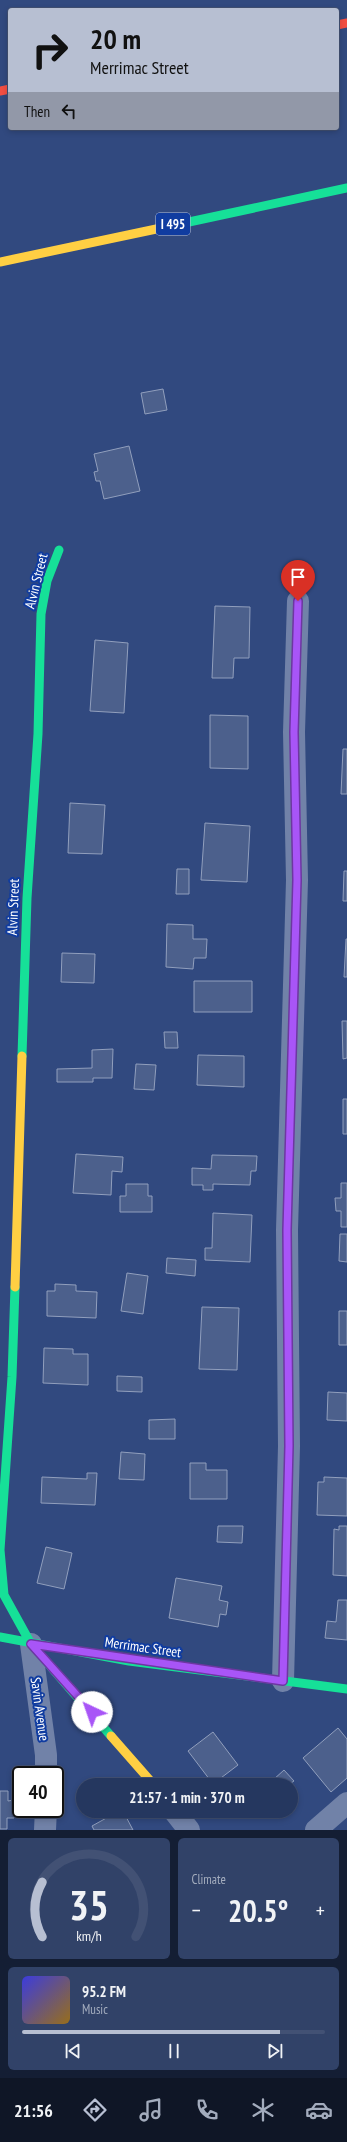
<!DOCTYPE html>
<html lang="en">
<head>
<meta charset="utf-8">
<style>
	:root { --surface:#25375f; --page:#314268; --text:#f1f3f6; --muted:#a3acbd; --line:#425174; --accent:#b7bfd2 }
	body { margin:0; font-family:"PT Sans Narrow",sans-serif; background:var(--page); color:var(--text); height:100vh; display:flex; flex-direction:column; font-size:15px; white-space:nowrap }
	* { box-sizing:border-box; margin:0 }
	p { font-size:13px; color:var(--muted) }
	.icon { flex:none; width:22px; height:22px; fill:none; stroke:currentColor; stroke-width:2; stroke-linecap:round; stroke-linejoin:round }
	.map { position:relative; height:1830px; overflow:hidden }
	.panel { display:flex; flex-direction:column; gap:8px; padding:8px; background:#141e34; flex:1 }
	.panel>* { flex:none }
	.top-card { position:absolute; left:8px; top:8px; width:331px; height:122px; border-radius:4px; box-shadow:0 2px 6px #0003,0 0 0 1px var(--line); background:#b7bfd2; color:#111; overflow:hidden }
	.speed { position:absolute; left:12px; top:1766px; display:flex; gap:8px; font-size:20px; font-weight:700; text-align:center }
	.speed>* { display:grid; place-content:center; width:52px; height:52px; border-radius:50%; background:var(--surface); box-shadow:0 2px 6px #0003,0 0 0 1px var(--line); line-height:1 }
	.speed .limit { border:2px solid #111; border-radius:6px; background:#fff; color:#111 }
	.pin { position:absolute; display:grid; place-items:center; width:34px; height:34px; color:#fff; margin:-41px -17px; border-radius:50% 50% 50% 0; rotate:-45deg; box-shadow:0 0 4px #0007 }
	.pin .icon { rotate:45deg }
	.me { position:absolute; width:44px; margin:-22px; rotate:318deg; stroke-linejoin:round; filter:drop-shadow(0 0 3px #0008) }
	.turn { display:flex; align-items:center; gap:14px; height:84px; padding:0 16px; font-size:18px }
	.turn .icon { width:52px; height:52px; stroke-width:2.5 }
	.turn b { display:block; font-size:28px; line-height:34px }
	.then { display:flex; align-items:center; height:38px; padding:0 16px; background:#0003; gap:8px; font-size:15px }
	.big { font-size:30px; font-weight:800; line-height:1.1 }
	.panel .tile { flex:1; display:flex; flex-direction:column; justify-content:center; gap:6px; min-width:0; padding:0 14px; border-radius:6px; background:var(--page) }
	.panel .dial { align-items:center; gap:0 }
	.dial svg { height:104px; overflow:visible; fill:none; stroke:var(--line); stroke-width:7; stroke-linecap:round; text-anchor:middle }
	.dial text { fill:var(--text); stroke:none }
	.song { display:flex; align-items:center; gap:12px }
	.cover { width:48px; height:48px; border-radius:6px; background:linear-gradient(135deg,hsl(240 70% 55%),hsl(40 70% 35%)) }
	.played { height:4px; border-radius:2px; background:linear-gradient(90deg,var(--accent) 85%,var(--line) 85%) }
	.keys { display:flex; justify-content:space-around; direction:ltr }
	.heat { display:flex; justify-content:space-between; align-items:center; font-size:22px; direction:ltr }
	.panel .tiles { flex:1; display:grid; gap:8px; grid-template-columns:1fr 1fr }
	.tile:last-child { grid-column:span 2 }
	.trip { position:absolute; left:76px; top:1778px; width:222px; height:40px; border-radius:20px; background:var(--surface); box-shadow:0 2px 6px #0003,0 0 0 1px var(--line); font-weight:800; line-height:40px; text-align:center }
	.menu { display:flex; height:64px; justify-content:space-around; align-items:center; background:#0f1626; color:var(--muted) }
	.menu .icon { width:28px; height:28px }
	.menu .current { color:var(--accent) }
	.menu b { font-size:18px; color:var(--text) }
	.map>svg:first-child { display:block }
	.building { fill:#4c608c; stroke:#919fbd }
	.lines { fill:none; stroke-linecap:round; stroke-linejoin:round }
	.street { stroke:#7182a8; stroke-width:22 }
	.fast { stroke:#16e098; stroke-width:9 }
	.slow { stroke:#ffcf43; stroke-width:9 }
	.jam { stroke:#f24e42; stroke-width:9 }
	.route-casing { stroke:#6d37a1; stroke-width:10 }
	.route { stroke:#a855f7; stroke-width:7 }
	.labels { text-anchor:middle; dominant-baseline:central; stroke-width:4; stroke-linejoin:round; paint-order:stroke }
	.shield { fill:#103ca0; stroke:#b7c4e2; stroke-width:1 }
	.shield-label { font-size:13px; font-weight:bold; fill:#fff }
	.street-label { font-size:14px; fill:#fff; stroke:#103ca0 }
</style>
</head>
<body>
<div class="map">
<svg width="347" height="1830" viewBox="0 0 347 1830">
	<rect width="100%" height="100%" fill="#31497f"/>
	<!-- building -->
	<path class="building" d="M163,389L167,410L145,414L141,393Z
		M129,446L140,491L104,499L100,481H96L94,472L98,471L94,454Z
		M215,606L250,607L249,658H234L233,678H212Z
		M95,640L128,643L124,713L90,711Z
		M210,715L248,716V769L210,768Z
		M343,749H347V794H341Z
		M70,803L105,805L102,854L68,853Z
		M205,823L250,826L247,882L201,880Z
		M177,869H189V894H176Z
		M344,871H347V901H343Z
		M167,924L193,925V939H207L206,958H194L193,969L166,967Z
		M346,939H347V977H344Z
		M62,953L95,954L94,983L61,982Z
		M194,981H252V1012H194Z
		M342,1021H347V1058L343,1059Z
		M164,1032H177L178,1048H165Z
		M113,1049L112,1078H93V1082H57V1069L92,1068V1050Z
		M198,1055L244,1056V1087L197,1085Z
		M136,1064L156,1065L154,1090L134,1089Z
		M343,1099H347V1134H343Z
		M76,1154L123,1157L122,1172L112,1171L111,1195L73,1193Z
		M212,1155L257,1156L256,1171H251L250,1185L213,1184V1190H203V1185H192V1168L211,1169Z
		M341,1183H347V1227H341V1211H336L335,1198H341Z
		M126,1184H148V1196H152V1212H120V1196H126Z
		M213,1213L252,1215L250,1262L205,1260V1248H212Z
		M340,1234H347V1262L339,1261Z
		M167,1258L196,1260L195,1276L166,1273Z
		M127,1273L148,1276L143,1314L121,1311Z
		M55,1284L76,1285V1291L97,1292L96,1318L47,1316V1291H55Z
		M202,1307L239,1308L237,1370L199,1369Z
		M339,1311H347V1345H339Z
		M44,1348L73,1349V1354H88V1385L43,1383Z
		M117,1376L142,1377V1392L117,1391Z
		M328,1392L347,1393V1421L327,1420Z
		M175,1419V1439H149V1420Z
		M121,1452L145,1454L144,1480L119,1479Z
		M190,1463H206V1470H227V1499H190Z
		M87,1473H97L95,1505L41,1503L42,1477L87,1479Z
		M324,1477L347,1478V1516L317,1515L318,1482H324Z
		M218,1526H243L242,1543L217,1542Z
		M339,1526H347V1576L333,1575L334,1529L339,1530Z
		M46,1547L72,1553L64,1589L37,1583Z
		M176,1578L222,1586L219,1600L228,1602L226,1615L220,1614L218,1627L169,1618Z
		M338,1600H347V1640L325,1638L327,1621L336,1622Z
		M338,1728L347,1739V1778L331,1792L303,1758Z
		M213,1732L238,1765L213,1784L188,1751Z
		M284,1770L294,1781L288,1785H277L273,1780Z
		M0,1791H8V1801L14,1800V1818H7V1829H0Z
		M119,1811H123L133,1830H94L92,1826Z"/>
	<g class="lines">
		<!-- street -->
		<path class="street" d="M31,1644L46,1755V1775
			M283,1681L289,1446L287,1230L297,880L294,732L298,601
			M174,1811L189,1830
			M45,1830L46,1809
			M316,1830L347,1803"/>
		<!-- fast -->
		<path class="fast" d="M161,228L347,188
			M22,1056L27,898L38,734L41,614L47,581L59,550
			M15,1287L12,1377L0,1550L4,1595L31,1644L111,1736
			M0,1637L129,1661L347,1689"/>
		<!-- slow -->
		<path class="slow" d="M0,262L161,228
			M15,1287L22,1056
			M111,1736L154,1785"/>
		<!-- jam -->
		<path class="jam" d="M337,25L347,23
			M0,91L10,89"/>
	</g>
	<g class="lines">
		<defs>
			<path id="route" d="M92,1712L31,1644L283,1681L289,1446L287,1230L297,880L294,732L298,601"/>
		</defs>
		<!-- route casing -->
		<use href="#route" class="route-casing"/>
		<!-- route -->
		<use href="#route" class="route"/>
	</g>
	<g class="labels">
		<!-- shield labels -->
		<rect class="shield" x="156" y="213" width="34" height="22" rx="3"/>
		<g class="shield-label">
			<text x="173" y="224">I 495</text>
		</g>
		<!-- street labels -->
		<g class="street-label">
			<text transform="translate(36 581) rotate(-76)">Alvin Street</text>
			<text transform="translate(13 907) rotate(-88)">Alvin Street</text>
			<text transform="translate(143 1647) rotate(8)">Merrimac Street</text>
			<text transform="translate(40 1709) rotate(82)">Savin Avenue</text>
		</g>
	</g>
</svg>
<div class="speed"><div class="limit">40</div></div>
<div class="pin" style="left:298px;top:601px;background:#d93025"><svg class="icon" aria-label="arrive" viewBox="0 0 24 24"><path d="M6 21V4h12l-3 4 3 4H6"/></svg></div>
<svg class="me" style="left:92px;top:1712px" viewBox="-20 -20 40 40"><circle r="19" fill="#fff"/><path d="M0-13L10 11 0 6-10 11z" fill="#a855f7"/></svg>
<div class="trip">21:57 · 1 min · 370 m</div>
<div class="top-card">
<div class="turn"><svg class="icon" aria-label="right" viewBox="0 0 24 24"><path d="M7 20v-9h11M14 6l5 5-5 5"/></svg><div><b>20 m</b>Merrimac Street</div></div>
<div class="then">Then<svg class="icon" aria-label="left" viewBox="0 0 24 24"><path d="M17 20v-9H6M10 6l-5 5 5 5"/></svg></div>
</div>
</div>
<section class="panel">
<div class="tiles">
<div class="tile dial"><svg viewBox="0 0 100 80">
<path d="M14 69A42 42 0 1 1 86 69"/>
<path d="M14 69A42 42 0 0 1 14 27" stroke="#b7bfd2"/>
<text x="50" y="56" font-size="32" font-weight="700">35</text>
<text x="50" y="72" font-size="11">km/h</text>
</svg></div>
<div class="tile"><p>Climate</p>
<div class="heat"><a>−</a><b class="big">20.5°</b><a>+</a></div>
</div>
<div class="tile">
<div class="song"><i class="cover"></i><div><b>95.2 FM</b><p>Music</p></div></div>
<div class="played"></div>
<div class="keys"><svg class="icon" aria-label="previous" viewBox="0 0 24 24"><path d="M18 5L8 12l10 7zM5 5v14"/></svg><svg class="icon" aria-label="pause" viewBox="0 0 24 24"><path d="M8 5v14M16 5v14"/></svg><svg class="icon" aria-label="next" viewBox="0 0 24 24"><path d="M6 5l10 7-10 7zM19 5v14"/></svg></div>
</div>
</div>
</section>
<nav class="menu">
<b>21:56</b>
<svg class="icon current" aria-label="directions" viewBox="0 0 24 24"><path d="M12 3l9 9-9 9-9-9zM9 14v-3h6M13 9l2 2-2 2"/></svg>
<svg class="icon" aria-label="music" viewBox="0 0 24 24"><path d="M9 18V5l10-2v13"/><circle cx="6" cy="18" r="3"/><circle cx="16" cy="16" r="3"/></svg>
<svg class="icon" aria-label="phone" viewBox="0 0 24 24"><path d="M5 4h4l2 5-3 2q2 4 5 5l2-3 5 2v4C11 20 4 13 5 4z"/></svg>
<svg class="icon" aria-label="climate" viewBox="0 0 24 24"><path d="M12 3v18M4 7l16 10M4 17L20 7"/></svg>
<svg class="icon" aria-label="car" viewBox="0 0 24 24"><path d="M5 17H2v-5l4-1 3-4h7l3 4 3 1v5h-3M9 17h6M6 11h13"/><circle cx="7" cy="17" r="2"/><circle cx="17" cy="17" r="2"/></svg>
</nav>
</body>
</html>
